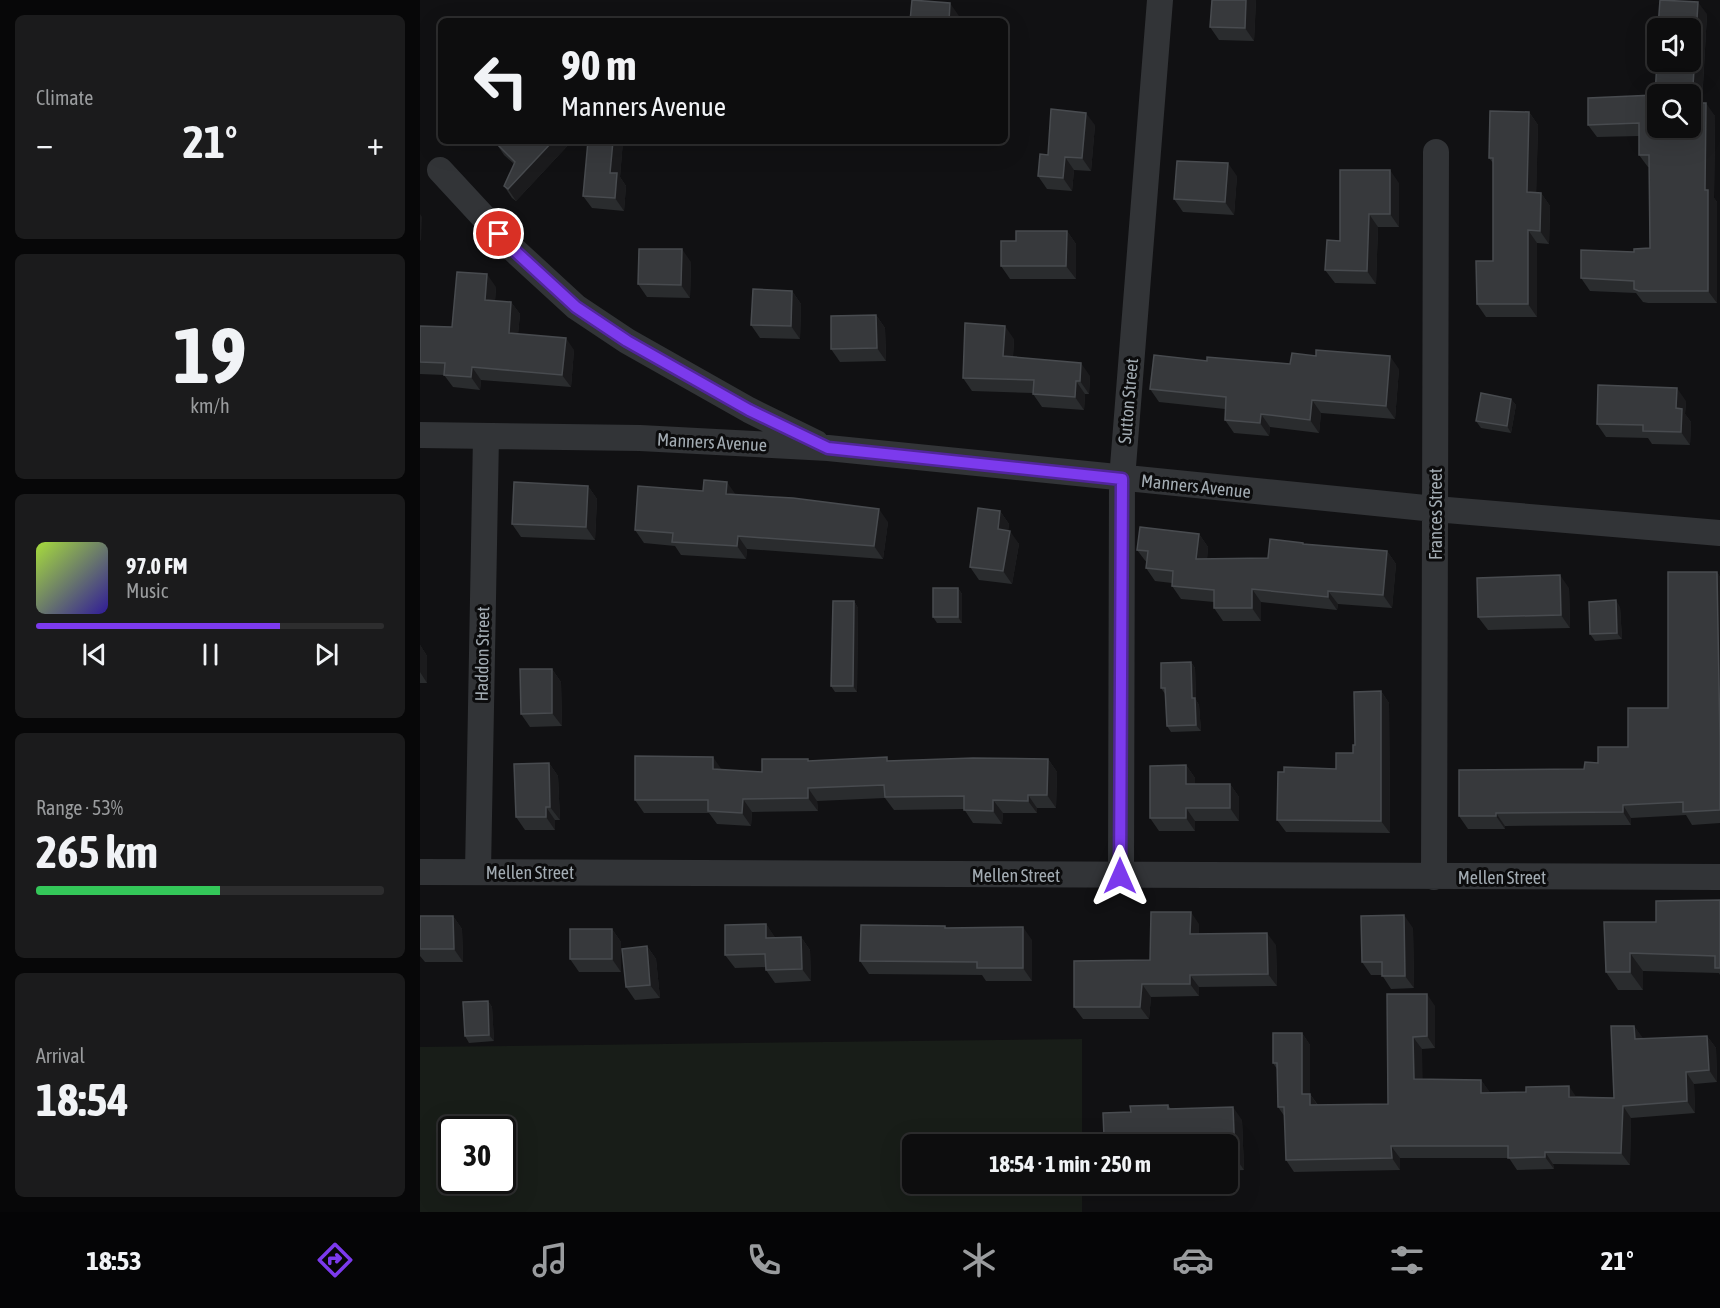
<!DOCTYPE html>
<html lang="en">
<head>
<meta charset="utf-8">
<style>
	:root { --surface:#0d0d0e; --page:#1b1b1c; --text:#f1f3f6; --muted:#9a9c9e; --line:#2d2d2e; --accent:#7c3aed }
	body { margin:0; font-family:"Asap Condensed",sans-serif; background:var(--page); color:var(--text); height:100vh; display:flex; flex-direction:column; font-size:22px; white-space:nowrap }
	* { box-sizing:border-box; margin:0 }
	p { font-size:20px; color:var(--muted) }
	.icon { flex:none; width:33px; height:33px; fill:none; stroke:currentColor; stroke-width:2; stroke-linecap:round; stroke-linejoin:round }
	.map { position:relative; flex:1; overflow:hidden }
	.side { display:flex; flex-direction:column; gap:15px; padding:15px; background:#070708; width:420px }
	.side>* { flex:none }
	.banner { position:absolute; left:18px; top:18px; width:570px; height:126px; border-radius:9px; box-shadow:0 6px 24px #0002,0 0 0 2px var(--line); background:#0d0d0e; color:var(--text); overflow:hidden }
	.controls { position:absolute; left:1227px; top:18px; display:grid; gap:12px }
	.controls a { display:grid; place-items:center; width:54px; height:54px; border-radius:9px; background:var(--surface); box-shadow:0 6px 24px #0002,0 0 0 2px var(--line); font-size:30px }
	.speed { position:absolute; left:18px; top:1116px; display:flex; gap:12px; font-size:30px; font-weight:700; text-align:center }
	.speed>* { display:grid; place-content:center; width:78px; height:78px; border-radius:50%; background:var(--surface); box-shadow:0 6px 24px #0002,0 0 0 2px var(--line); line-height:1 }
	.speed .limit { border:3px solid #111; border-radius:9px; background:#fff; color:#111 }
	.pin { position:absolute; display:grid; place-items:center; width:51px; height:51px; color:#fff; margin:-26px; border:3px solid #fff; border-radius:50%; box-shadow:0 2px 6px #0007 }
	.me { position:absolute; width:66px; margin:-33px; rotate:0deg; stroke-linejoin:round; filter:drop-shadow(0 0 4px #0008) }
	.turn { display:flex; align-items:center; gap:21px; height:126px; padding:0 24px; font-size:27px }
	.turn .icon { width:78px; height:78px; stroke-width:2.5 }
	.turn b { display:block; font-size:42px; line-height:51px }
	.big { font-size:45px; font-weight:700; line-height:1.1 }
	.side .card { flex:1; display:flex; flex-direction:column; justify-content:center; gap:9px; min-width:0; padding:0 21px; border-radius:9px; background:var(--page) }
	.side .dial { align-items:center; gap:0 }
	.dial b { font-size:78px; line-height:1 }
	.song { display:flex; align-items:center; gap:18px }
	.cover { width:72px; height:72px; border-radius:9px; background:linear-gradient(135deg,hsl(80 70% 55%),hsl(250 70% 35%)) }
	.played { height:6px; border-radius:3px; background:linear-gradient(90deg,var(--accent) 70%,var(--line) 70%) }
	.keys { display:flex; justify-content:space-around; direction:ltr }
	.heat { display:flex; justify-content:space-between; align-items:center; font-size:33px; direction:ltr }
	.charge { height:9px; border-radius:4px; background:linear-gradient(90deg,#34c759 53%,var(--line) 0) }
	.trip { position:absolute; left:482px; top:1134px; width:336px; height:60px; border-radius:9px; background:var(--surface); box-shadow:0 6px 24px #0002,0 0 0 2px var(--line); font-weight:700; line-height:60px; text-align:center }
	.menu { display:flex; height:96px; justify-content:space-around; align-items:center; background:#050506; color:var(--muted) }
	.menu .icon { width:42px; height:42px }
	.menu .active { color:var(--accent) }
	.menu b { font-size:27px; color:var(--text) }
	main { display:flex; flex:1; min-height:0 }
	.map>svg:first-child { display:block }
	.green { fill:#181d18; fill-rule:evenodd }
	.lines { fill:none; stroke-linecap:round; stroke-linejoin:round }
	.street { stroke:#323437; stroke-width:26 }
	.wall { fill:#2a2c2e }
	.shaded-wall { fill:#1b1b1d }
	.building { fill:#37393c; stroke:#484b4f; stroke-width:1.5; fill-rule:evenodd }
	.route-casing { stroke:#51269a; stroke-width:15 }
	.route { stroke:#7c3aed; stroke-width:10 }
	.labels { text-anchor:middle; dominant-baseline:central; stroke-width:6; stroke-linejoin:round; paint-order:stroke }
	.street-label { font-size:18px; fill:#a3acb3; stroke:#0c0c0d }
</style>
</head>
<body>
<main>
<section class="side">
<div class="card"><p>Climate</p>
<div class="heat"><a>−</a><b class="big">21°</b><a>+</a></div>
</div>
<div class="card dial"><b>19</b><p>km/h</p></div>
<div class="card">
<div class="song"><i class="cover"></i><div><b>97.0 FM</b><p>Music</p></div></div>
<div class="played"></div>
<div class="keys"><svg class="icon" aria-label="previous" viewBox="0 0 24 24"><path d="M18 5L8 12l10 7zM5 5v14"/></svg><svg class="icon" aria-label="pause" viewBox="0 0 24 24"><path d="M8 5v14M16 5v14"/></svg><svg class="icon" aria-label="next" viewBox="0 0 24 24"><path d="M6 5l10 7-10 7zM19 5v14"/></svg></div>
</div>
<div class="card"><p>Range · 53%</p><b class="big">265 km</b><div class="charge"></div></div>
<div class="card"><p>Arrival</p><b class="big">18:54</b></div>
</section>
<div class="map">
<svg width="1300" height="1212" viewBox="0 0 1300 1212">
	<rect width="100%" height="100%" fill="#111113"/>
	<!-- green -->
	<path class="green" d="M662,1039V1144H492V1184H662V1212H0V1047ZM32,1130H82V1180H32Z"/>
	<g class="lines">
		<!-- street -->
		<path class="street" d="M20,170L94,250L156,307L207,341L329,410L396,443
			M0,435L220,438L408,448L1015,509L1300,533
			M58,871L66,436
			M0,872L1300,877
			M701,876L702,479L740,0
			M1014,877L1016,152"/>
	</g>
	<!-- wall -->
	<path class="wall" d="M792,0H836L834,41L799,40L790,27Z
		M1287,14L1282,103L1295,116L1294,198L1297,202V303H1228L1223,302L1216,293L1170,291L1161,278L1214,252L1230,248L1229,167H1228L1219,155V136L1177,137L1168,125L1235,95Z
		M1109,112L1118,125L1116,193H1121L1130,206L1129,244L1117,243V317H1066L1057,304L1073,261V163L1069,158Z
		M675,125L671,171L654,170L652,191L627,189L618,176L628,155Z
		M78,141H152L96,201L92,198L84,186L94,164L84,155L76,143Z
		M168,141H203L200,177L206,186L204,211L172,208L163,196Z
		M401,141H430V145H403Z
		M817,176L814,215L763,212L754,199Z
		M979,183V227H958L956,284L915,283L905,270L920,241Z
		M647,231L656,244V279H590L581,266L596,241Z
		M271,262L270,298L227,297L218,284Z
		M76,287L75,301L91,302L100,314L98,334L154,350L151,387L61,380L60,390L33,387L24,375L0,374V326L32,327Z
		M372,291L381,304L380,339L340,338L331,325Z
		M456,315L465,328L466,361L420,362L411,349Z
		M594,339L593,357L670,376L669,394H665L664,410L622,407L613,394V393L552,391L543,378Z
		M787,361L979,369L975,419L901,413L899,433L850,427L849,436L814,433L805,420V409L739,402L730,389Z
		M1091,399L1096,405L1091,433L1061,428L1056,421Z
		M1266,401L1265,414L1271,422L1270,445L1232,444L1228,438L1186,437L1177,424Z
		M168,486L177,499L175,540L101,537L92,524Z
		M316,495L468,522L463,559L327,549L326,559L261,555L255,546L224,543L215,530Z
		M580,511L589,524L588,531L599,544L592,584L559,580L550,567Z
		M779,534L788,547L787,559L848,558L883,543L884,544L967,551L976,564L972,608L918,604L917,610L841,602V621H803L794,608V602L761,599L752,586V583L735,581L726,568L727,563L717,550Z
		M1297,572L1300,577V823L1272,825L1266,815L1211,818V825L1085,826V829H1048L1039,816L1164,769L1178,763L1208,747L1248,708Z
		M538,588L542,594V623H517L513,617Z
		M1149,588L1150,628L1068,630L1058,617Z
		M434,601L438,608L437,692H415L411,686Z
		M1200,607L1202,639L1175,641L1170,634Z
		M0,645L7,656V683H0Z
		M771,662L775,668L776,700L779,705L781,731L751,732L747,726L745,694L741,688Z
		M132,669L141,682L142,726L110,727L101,714Z
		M961,691L969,703L970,833L866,832L857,820L864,772L916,769L933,753Z
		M628,759L637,772L636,808H617V813H583L582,824L553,823L544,809L474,810L465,798L397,801L398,811L332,812L331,826L297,824L289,813H224L215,800L302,770L342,772L389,761Z
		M129,763L138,776L140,820H135V830H105L96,817Z
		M766,765L775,778V784H810L819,797V821H775V831H739L730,818Z
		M1300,900V975L1299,973L1223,971V990H1198L1186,972L1236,922Z
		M0,916H33L42,929L43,962H5L0,956Z
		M346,924L355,938L381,937L390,950L391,981L355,983L346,970V967L315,968L305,955Z
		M779,924V934L856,945L857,986L779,987V996L731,997L729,1019H663L654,1007L730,960Z
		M525,926L526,928L612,940V981H566L562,975L449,974L440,961Z
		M993,928L994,988L971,989L962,975H951L942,962Z
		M192,929L201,942V972H159L150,959Z
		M227,946L236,959L240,998L215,1000L206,987Z
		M967,994L1015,1006V1048L1002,1049V1079L1061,1080L1070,1093L1194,1098L1214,1026L1223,1039L1287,1036L1296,1048L1297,1082L1274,1084L1275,1113L1211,1118L1210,1165L1133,1164L1134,1169L1097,1170L1089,1158H980V1170L874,1172L866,1160L865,1117L858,1107L857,1069L853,1063L882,1033L890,1045V1094L898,1105L968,1104Z
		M68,1001L72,1007L74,1041L49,1043L45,1036Z
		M748,1105L751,1109L822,1120L824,1170L807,1171V1144H689L684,1137L711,1112Z"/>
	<!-- shaded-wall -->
	<path class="shaded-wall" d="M826,0H836L834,41L825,28Z
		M1278,2L1287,14L1281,116L1272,103Z
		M530,3L539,16V21H529Z
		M1286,103L1295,116L1294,198L1297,202V303L1288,291L1285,190Z
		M1109,112L1118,125L1116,205L1107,192Z
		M666,113L675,125L671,171L662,158Z
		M133,141H152L96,201L88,189Z
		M193,141H203L200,177L206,186L204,211L195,198L190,173Z
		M645,157L654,170L652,191L643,178Z
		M808,163L817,176L814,215L805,202Z
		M970,170L979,183V227L970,214Z
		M1121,193L1130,206L1129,244L1120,231Z
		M0,214L2,217L1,241L0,240Z
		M949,214L958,227L956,284L947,271Z
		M1108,230L1117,243V317L1108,304Z
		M647,231L656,244V279L646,266Z
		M262,249L271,262L270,298L261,285Z
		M67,274L76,287L74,312L65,300Z
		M372,291L381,304L380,339L371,326Z
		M91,302L100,314L97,345L89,333Z
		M456,315L465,328L466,361L457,348Z
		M585,326L594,339L592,369L583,356Z
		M146,338L154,350L151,387L142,375Z
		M970,356L979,369L975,419L966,406Z
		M661,363L670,376L669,394L660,381Z
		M52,367L61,380L60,390L51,377Z
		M656,381L665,394L664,410L655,397Z
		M1257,388L1266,401L1265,414L1271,422L1270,445L1261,432L1256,408Z
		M1091,399L1096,405L1091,433L1087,426Z
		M892,400L901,413L899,433L890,420Z
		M841,414L850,427L849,436L840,423Z
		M307,482L316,495L306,494Z
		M168,486L177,499L175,540L166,527Z
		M459,509L468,522L463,559L454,546Z
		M580,511L589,524L587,542L578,529Z
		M590,531L599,544L592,584L583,571Z
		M779,534L788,547L786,572L776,559Z
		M318,536L327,549L326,559L317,546Z
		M967,551L976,564L972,608L963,595Z
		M1297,572L1300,577V741Z
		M1140,575L1149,588L1150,628L1141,615Z
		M538,588L542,594V623L538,617Z
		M832,589L841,602V621L832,608Z
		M908,591L918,604L917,610L908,597Z
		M1196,600L1200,607L1202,639L1197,633Z
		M434,601L438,608L437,692L433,686Z
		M0,645L7,656V683L0,672Z
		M771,662L775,668L776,700L779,705L781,731L776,725L772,698Z
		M132,669L141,682L142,726L132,713Z
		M961,691L969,703L970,833L961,821Z
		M293,757L302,770L293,769Z
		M628,759L637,772L636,808L627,795Z
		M129,763L138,776L140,820L130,807Z
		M766,765L775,778V797L766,784Z
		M810,784L819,797V821L810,808Z
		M388,788L397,801L398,811L388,798Z
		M608,795L617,808V813L608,801Z
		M323,799L332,812L331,826L322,813Z
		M573,800L583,813L582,824L573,811Z
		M1203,805L1211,818V825L1203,812Z
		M126,807L135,820V830L126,817Z
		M766,808L775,821V831L766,818Z
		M1076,813L1085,826V829L1076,816Z
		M771,912L779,924V946L770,934Z
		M984,915L993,928L994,988L985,976Z
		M33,916L42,929L43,962L34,949Z
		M346,924L355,937V951L346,938Z
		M603,927L612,940V981L603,968Z
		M192,929L201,942V972L192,959Z
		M847,933L856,945L857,986L848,974Z
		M381,937L390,950L391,981L382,969Z
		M227,946L236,959L240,998L230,985Z
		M1210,953L1223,971V990L1210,972Z
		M770,975L779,987V996L770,984Z
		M722,984L731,997L729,1019L720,1007Z
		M1007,994L1015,1006V1048L1007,1036Z
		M68,1001L72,1007L74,1041L69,1035Z
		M1214,1026L1223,1038V1051L1215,1039Z
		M882,1033L890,1045V1094L898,1106L899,1117L882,1094Z
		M1287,1036L1296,1048L1297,1082L1289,1070Z
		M993,1037L1002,1049L1003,1091L994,1079Z
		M1266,1072L1274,1084L1275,1113L1267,1101Z
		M1061,1080L1070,1092L1069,1105L1061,1093Z
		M1149,1086L1157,1098L1149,1097Z
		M1203,1106L1211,1118L1210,1165L1201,1153Z
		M813,1107L822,1120L824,1170L815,1157Z
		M971,1146L980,1158V1170L972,1158Z
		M1125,1152L1133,1164L1134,1169L1125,1157Z"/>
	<!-- building -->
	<path class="building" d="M492,0L530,3L529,21H490Z
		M792,0H826L825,28L790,27Z
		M1240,0L1278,2L1272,103H1286L1285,190H1288V291H1219L1214,289V281L1161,278V250L1214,252V249L1230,248L1229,155H1219V123L1168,125V98L1235,95L1238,45V62H1270V28H1238ZM1238,94H1270V128H1238Z
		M631,109L666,113L662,158L645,157L643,178L618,176L620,154L628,155Z
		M1070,111L1109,112L1107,192L1121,193L1120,231L1108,230V304H1057L1056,261H1073V158H1069Z
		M78,141H133L88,189L84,186L95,162L76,143Z
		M168,141H193L190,173H197L195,198L163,196Z
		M757,161L808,163L805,202L754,199Z
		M920,170H970V214H949L947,271L905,270L907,240L920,241Z
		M596,231H647L646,266H581V241H596Z
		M219,249H262L261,285L218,284Z
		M37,272L67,274L65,300L91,302L89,333L146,338L142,375L52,367L51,377L24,375L25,363L0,362V326L32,327Z
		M333,289L372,291L371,326L331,325Z
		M456,315L457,348L411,349V316Z
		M545,323L585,326L583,356L661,363L660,381H656L655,397L613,394L614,380L543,378Z
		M896,350L970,356L966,406L892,400L890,420L841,414L840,423L805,420L806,397L730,389L734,355L787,361V357L870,364L872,353L896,356Z
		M1178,385L1257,388L1256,408L1262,409L1261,432L1223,431V425L1177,424Z
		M1061,393L1091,399L1087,426L1056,421Z
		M284,480L307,482L306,494L373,498L459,509L454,546L318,536L317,546L252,542L253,533L215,530L218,486L283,491Z
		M94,482L168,486L166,527L92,524Z
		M558,508L580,511L578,529L590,531L583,571L550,567Z
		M720,527L779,534L776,559L848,558L850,539L883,543V544L967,551L963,595L908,591V597L832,589V608H794V590L752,586L753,571L726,568L728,551L717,550Z
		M1248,572H1297L1300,741V810L1263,812V802L1203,805V812L1076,813V816H1039V770L1164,769L1165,762L1178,763V747H1208V708H1248Z
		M1140,575L1141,615L1058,617L1057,578Z
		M513,588H538V617H513Z
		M1196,600L1197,633L1170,634L1169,602Z
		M413,601H434L433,686H411Z
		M771,662L772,698H775L776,725L747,726L745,688H741V663Z
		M100,669H132V713L101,714Z
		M961,691V821L857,820L858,772H864V767L916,769V753H933V745H935L934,692Z
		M215,756L293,757V769L342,772V759H388V761L467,757V761L553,758L628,759L627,795H608V801L573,800V811L544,810V796L465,797L464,785L388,788V798L323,799L322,813L288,811V800H215Z
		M129,763L130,807H126V817H96L94,764Z
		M766,765V784H810V808H766V818H730V766Z
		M1300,900V968H1295V956L1210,953V972H1186L1184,922H1236V901Z
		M731,912H771L770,934L847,933L848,974L770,975V984H722L720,1007H654V961L730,960Z
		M984,915L985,976H962V962H942L941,916Z
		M0,916H33L34,949H0Z
		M346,924V938L381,937L382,969L346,970L345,954L305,955V925Z
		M441,925L525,926V928L603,927V968H557V962L440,961Z
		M150,929H192V959H150Z
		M227,946L230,985L206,987L202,949Z
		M967,994H1007V1036L993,1037L994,1079L1061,1080V1093L1106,1092V1087L1149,1086V1097L1194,1098L1191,1026H1214L1215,1039L1287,1036L1289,1070L1266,1072L1267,1101L1203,1106L1201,1153L1125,1152V1157L1088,1158V1146H971L972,1158L866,1160L864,1107H858L857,1063H853V1033H882V1094H890V1105L968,1104Z
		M68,1001L69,1035L45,1036L43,1002Z
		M748,1105V1109L813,1107L815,1157L807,1158V1144H778V1143L711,1144V1136L684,1137L683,1113L711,1112L710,1106Z"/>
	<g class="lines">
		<defs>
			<path id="route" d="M79,234L94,250L156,307L207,341L329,410L408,448L702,479L700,876"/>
		</defs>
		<!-- route casing -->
		<use href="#route" class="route-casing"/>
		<!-- route -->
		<use href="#route" class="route"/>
	</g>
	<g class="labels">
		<!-- street labels -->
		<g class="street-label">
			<text transform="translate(708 401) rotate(-85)">Sutton Street</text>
			<text transform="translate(292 442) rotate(3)">Manners Avenue</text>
			<text transform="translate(776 486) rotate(6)">Manners Avenue</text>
			<text transform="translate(1015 514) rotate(-90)">Frances Street</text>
			<text transform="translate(62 654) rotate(-89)">Haddon Street</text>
			<text x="110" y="872">Mellen Street</text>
			<text x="596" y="875">Mellen Street</text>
			<text x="1082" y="877">Mellen Street</text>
		</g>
	</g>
</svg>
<div class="controls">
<a><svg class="icon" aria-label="sound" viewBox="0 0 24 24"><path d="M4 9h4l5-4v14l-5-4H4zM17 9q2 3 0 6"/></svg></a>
<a><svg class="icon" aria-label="search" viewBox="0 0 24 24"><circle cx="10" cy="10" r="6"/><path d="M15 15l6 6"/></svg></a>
</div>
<div class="speed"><div class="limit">30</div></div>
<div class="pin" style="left:79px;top:234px;background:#d93025"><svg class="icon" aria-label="arrive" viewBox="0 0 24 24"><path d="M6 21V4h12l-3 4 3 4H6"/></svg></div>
<svg class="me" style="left:700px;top:876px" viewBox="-20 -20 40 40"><path d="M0-17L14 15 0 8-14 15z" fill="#7c3aed" stroke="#fff" stroke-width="4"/></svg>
<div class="trip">18:54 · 1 min · 250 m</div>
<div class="banner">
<div class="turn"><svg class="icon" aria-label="left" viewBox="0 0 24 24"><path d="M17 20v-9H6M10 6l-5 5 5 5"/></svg><div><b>90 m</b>Manners Avenue</div></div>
</div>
</div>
</main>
<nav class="menu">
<b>18:53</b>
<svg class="icon active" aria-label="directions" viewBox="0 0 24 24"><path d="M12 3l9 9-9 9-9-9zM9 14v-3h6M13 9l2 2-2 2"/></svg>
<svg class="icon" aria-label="music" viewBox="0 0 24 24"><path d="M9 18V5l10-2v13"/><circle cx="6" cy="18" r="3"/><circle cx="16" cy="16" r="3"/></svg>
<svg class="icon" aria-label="phone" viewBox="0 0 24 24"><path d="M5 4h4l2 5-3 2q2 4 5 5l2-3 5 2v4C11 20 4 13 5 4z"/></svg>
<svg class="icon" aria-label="climate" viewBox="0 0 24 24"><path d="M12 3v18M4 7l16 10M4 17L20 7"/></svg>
<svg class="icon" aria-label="car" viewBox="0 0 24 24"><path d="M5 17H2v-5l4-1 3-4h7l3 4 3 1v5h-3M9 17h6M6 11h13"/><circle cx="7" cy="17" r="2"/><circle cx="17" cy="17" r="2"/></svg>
<svg class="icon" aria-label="filters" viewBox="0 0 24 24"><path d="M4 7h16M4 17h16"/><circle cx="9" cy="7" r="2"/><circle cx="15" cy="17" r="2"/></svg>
<b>21°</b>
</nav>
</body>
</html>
